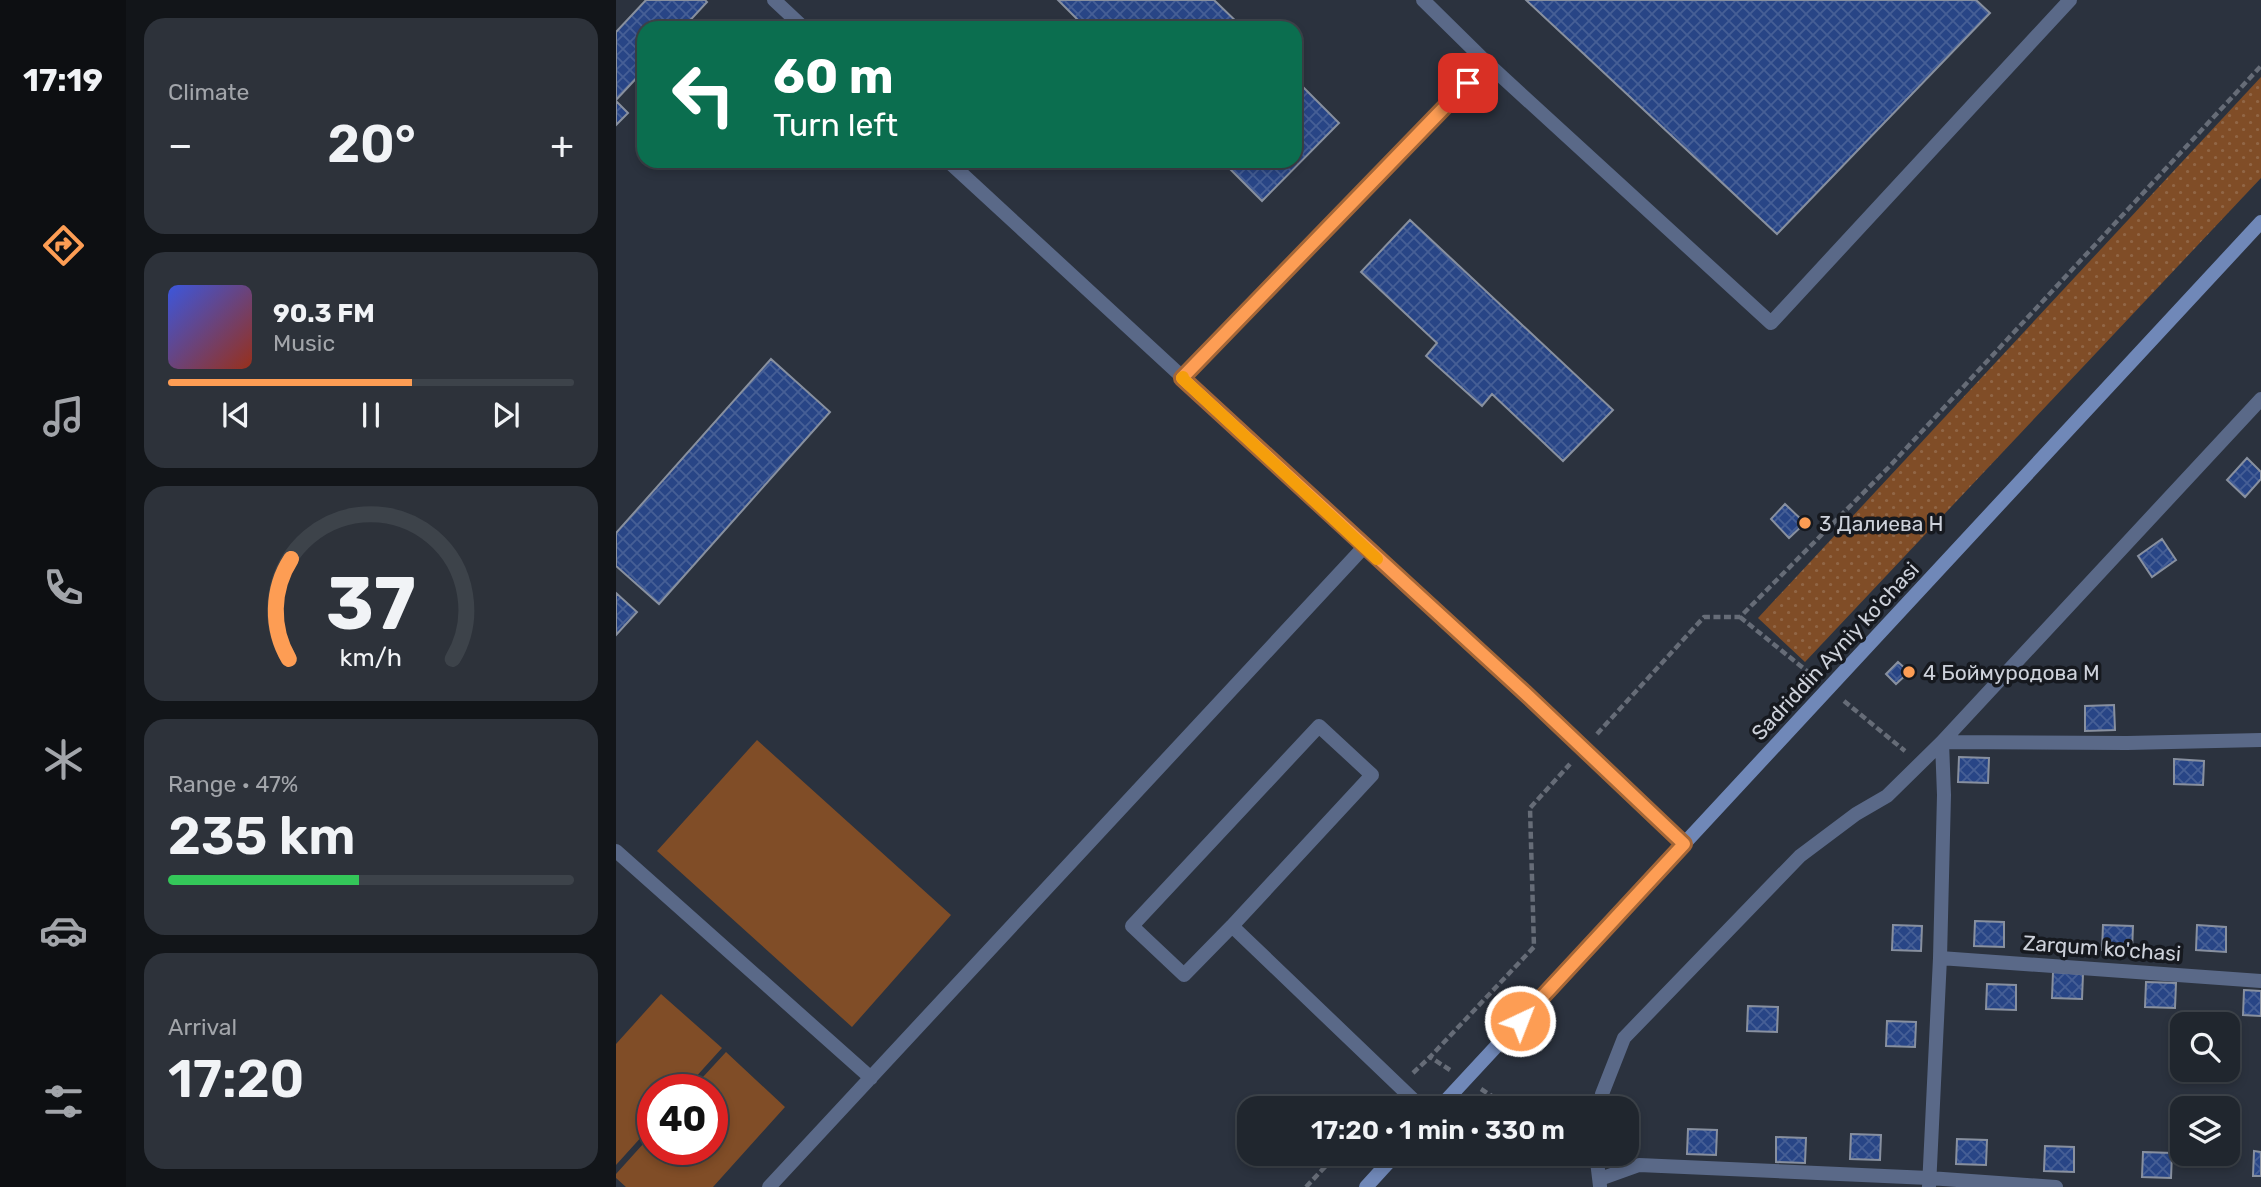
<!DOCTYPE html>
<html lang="en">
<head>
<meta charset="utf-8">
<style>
	:root { --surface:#20262e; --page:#2d323a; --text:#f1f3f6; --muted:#a2a5aa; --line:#3d434a; --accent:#fd9d54 }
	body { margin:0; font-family:Rubik,sans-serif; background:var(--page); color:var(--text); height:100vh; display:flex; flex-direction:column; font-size:26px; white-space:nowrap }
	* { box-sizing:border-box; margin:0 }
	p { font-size:23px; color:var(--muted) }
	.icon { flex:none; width:38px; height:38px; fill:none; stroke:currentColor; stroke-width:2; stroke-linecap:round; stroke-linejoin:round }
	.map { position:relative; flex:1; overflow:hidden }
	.drawer { display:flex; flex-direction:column; gap:18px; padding:18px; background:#121519; width:490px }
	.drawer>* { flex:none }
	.guide { position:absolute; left:21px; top:21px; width:665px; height:147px; border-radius:21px; box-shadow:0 4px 10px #0003,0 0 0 2px var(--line); background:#0b6e4f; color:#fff; overflow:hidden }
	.tools { position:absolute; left:1554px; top:1012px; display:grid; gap:14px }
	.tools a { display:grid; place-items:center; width:70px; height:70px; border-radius:14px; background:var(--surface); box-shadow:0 4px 10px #0003,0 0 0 2px var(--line); font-size:35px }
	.speed { position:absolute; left:21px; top:1074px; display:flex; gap:14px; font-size:35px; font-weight:700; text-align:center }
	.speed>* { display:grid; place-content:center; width:91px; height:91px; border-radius:50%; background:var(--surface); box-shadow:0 4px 10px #0003,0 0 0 2px var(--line); line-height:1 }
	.speed .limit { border:10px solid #d22; background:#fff; color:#111 }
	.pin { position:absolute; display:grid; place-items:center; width:60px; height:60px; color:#fff; margin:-30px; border-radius:14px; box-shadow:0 4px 10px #0006 }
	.me { position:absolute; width:77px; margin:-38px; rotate:43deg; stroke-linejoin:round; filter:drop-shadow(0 0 5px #0008) }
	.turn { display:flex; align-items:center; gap:24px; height:147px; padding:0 21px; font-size:32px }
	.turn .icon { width:91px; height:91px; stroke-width:2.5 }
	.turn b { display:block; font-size:49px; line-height:60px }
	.big { font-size:52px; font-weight:600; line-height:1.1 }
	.drawer .card { flex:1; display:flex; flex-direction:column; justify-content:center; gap:10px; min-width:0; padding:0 24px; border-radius:21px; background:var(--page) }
	.drawer .dial { align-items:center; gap:0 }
	.dial svg { height:182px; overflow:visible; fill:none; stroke:var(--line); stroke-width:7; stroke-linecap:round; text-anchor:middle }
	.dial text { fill:var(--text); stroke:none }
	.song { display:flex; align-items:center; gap:21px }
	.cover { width:84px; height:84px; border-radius:10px; background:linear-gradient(135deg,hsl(230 70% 55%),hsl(10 70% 35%)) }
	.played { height:7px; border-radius:4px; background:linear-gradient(90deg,var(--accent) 60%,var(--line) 60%) }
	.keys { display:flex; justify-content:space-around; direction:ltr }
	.heat { display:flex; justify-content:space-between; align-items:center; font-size:38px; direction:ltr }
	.charge { height:10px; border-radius:5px; background:linear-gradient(90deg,#34c759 47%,var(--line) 0) }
	.trip { position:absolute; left:621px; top:1096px; width:402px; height:70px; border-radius:21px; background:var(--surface); box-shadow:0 4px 10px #0003,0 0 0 2px var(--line); font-weight:600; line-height:70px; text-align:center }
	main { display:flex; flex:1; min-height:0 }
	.tab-bar { display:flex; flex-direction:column; width:126px; justify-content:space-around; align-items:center; background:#0d0f12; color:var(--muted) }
	.tab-bar .icon { width:49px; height:49px }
	.tab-bar .current { color:var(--accent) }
	.tab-bar b { font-size:32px; color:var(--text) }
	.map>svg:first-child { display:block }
	.grass { fill:url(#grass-dots) }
	.pitch { fill:#804d27 }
	.building { fill:url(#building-cross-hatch); stroke:#88909f; stroke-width:2 }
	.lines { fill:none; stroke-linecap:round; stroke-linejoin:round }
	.path { stroke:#666c77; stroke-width:4.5; stroke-dasharray:7 3.5; stroke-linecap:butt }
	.lane { stroke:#5a6988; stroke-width:14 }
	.street { stroke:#5a6988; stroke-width:14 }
	.secondary { stroke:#7088b8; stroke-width:14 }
	.route-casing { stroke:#a46637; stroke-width:18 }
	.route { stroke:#fd9d54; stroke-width:12 }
	.slow { stroke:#f59e0b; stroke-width:12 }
	.poi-dot { fill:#fd9d54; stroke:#16191f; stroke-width:2.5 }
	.labels { text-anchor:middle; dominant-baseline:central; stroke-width:7; stroke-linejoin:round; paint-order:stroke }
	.poi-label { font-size:21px; fill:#cdd1da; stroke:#16191f; text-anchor:start }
	.street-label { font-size:21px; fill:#cdd1da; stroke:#16191f }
</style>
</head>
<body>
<main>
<nav class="tab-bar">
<b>17:19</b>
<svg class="icon current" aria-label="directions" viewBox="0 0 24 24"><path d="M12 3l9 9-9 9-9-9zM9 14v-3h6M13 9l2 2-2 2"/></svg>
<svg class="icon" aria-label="music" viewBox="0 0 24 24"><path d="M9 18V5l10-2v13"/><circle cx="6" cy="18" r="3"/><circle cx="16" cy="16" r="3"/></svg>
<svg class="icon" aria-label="phone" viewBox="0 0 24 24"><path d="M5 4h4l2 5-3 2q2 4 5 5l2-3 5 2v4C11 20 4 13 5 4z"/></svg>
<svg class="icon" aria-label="climate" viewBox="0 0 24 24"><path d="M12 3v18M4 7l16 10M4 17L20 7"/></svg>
<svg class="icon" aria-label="car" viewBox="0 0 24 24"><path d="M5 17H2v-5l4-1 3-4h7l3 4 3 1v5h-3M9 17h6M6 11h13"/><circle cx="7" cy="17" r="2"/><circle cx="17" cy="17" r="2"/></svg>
<svg class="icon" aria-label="filters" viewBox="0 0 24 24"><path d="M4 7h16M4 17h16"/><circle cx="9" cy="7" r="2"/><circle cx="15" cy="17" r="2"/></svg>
</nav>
<section class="drawer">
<div class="card"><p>Climate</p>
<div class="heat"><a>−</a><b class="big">20°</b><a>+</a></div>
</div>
<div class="card">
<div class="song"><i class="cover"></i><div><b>90.3 FM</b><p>Music</p></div></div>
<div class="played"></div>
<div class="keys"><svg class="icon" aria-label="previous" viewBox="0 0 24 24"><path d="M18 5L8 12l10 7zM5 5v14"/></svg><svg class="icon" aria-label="pause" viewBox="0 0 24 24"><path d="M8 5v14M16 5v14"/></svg><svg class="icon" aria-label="next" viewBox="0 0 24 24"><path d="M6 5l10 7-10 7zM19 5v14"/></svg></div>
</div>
<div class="card dial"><svg viewBox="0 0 100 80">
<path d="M14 69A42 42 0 1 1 86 69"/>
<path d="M14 69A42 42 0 0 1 15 25" stroke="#fd9d54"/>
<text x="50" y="56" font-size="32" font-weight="700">37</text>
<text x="50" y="72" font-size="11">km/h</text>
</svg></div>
<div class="card"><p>Range · 47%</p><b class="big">235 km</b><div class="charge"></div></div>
<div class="card"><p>Arrival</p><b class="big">17:20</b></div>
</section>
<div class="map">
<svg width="1645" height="1187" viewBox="0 0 1645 1187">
	<defs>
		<pattern id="grass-dots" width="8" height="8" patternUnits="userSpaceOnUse" patternTransform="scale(1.75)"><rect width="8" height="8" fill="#804d27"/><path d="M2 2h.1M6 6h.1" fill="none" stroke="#916646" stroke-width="1.8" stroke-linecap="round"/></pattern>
		<pattern id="building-cross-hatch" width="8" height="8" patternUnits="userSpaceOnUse" patternTransform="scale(1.75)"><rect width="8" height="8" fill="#284586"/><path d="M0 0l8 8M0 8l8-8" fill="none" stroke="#465f96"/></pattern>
	</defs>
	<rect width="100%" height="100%" fill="#2b323e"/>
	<!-- grass -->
	<path class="grass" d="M1645,77V178L1189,662L1142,618Z"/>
	<!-- pitch -->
	<path class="pitch" d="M141,740L335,915L236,1027L41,851Z
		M45,994L106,1048L68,1090H37V1124L0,1165V1044Z
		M110,1052L169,1107L97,1187H10L0,1178V1174L37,1133V1150H96V1090H75Z"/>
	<!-- building -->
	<path class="building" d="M30,0H89L91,2L67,28H28V70L0,100V32Z
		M442,0H598L627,28H470Z
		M910,0H1360L1374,13L1161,234Z
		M679,79L723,123L646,201L606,161H679Z
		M0,101L12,113L0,125Z
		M794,220L997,410L947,461L876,394L866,406L810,356L821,343L745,272Z
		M155,359L214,412L43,604L0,566V533Z
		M1631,458L1645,472V479L1629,497L1611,480Z
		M1169,504L1189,523L1173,538L1155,519Z
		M1546,539L1560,560L1536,577L1522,556Z
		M0,593L21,612L0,635Z
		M1282,662L1293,672L1280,684L1270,674Z
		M1498,705L1499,730L1469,731V706Z
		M1343,757L1373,758L1372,783L1342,782Z
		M1558,759L1588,761L1587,785L1558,784Z
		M1359,921L1388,922V947L1358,946Z
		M1277,925L1306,926L1305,951L1276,950Z
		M1487,925L1517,926L1516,951L1486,950Z
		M1581,925L1610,927V952L1580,950Z
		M1437,972L1467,974L1466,999L1436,998Z
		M1530,982L1560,983L1559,1008L1529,1007Z
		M1371,984L1400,985V1010L1370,1009Z
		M1628,990L1645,991V1016L1627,1015Z
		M1132,1006L1162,1007L1161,1032L1131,1031Z
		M1271,1021L1300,1022L1299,1047L1270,1046Z
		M1072,1129L1101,1130L1100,1155L1071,1154Z
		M1235,1134L1265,1135L1264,1160L1234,1159Z
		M1160,1137L1190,1138L1189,1163L1160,1162Z
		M1341,1139L1371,1140L1370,1165L1340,1164Z
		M1429,1146L1458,1147V1172L1428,1171Z
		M1638,1151L1645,1152V1176H1637Z
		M1527,1152L1556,1153L1555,1178L1526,1177Z"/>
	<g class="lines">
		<!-- path -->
		<path class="path" d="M1124,617L1197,676
			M1228,701L1289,751
			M981,734L1088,617H1124L1272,468L1645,66
			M834,1070L814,1057L918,947L914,808L954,764
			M797,1073L814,1057
			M865,1089L894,1108
			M764,1108L772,1100
			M690,1187L722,1153"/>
		<!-- lane -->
		<path class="lane" d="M158,0L188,28
			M807,0L871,63L1155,323L1454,0
			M332,161L909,693
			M566,378L871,63
			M0,851L255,1078
			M616,926L568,975L516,926L703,726L756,775L616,926L806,1108
			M153,1187L748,547"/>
		<!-- street -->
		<path class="street" d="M909,693L1068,844
			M1324,958L1645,981
			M984,1108L986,1094L1008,1038L1184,856L1240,814L1271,796L1326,742L1511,743L1645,740
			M980,1153L984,1186
			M984,1179L1023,1165L1313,1178L1440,1187
			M1313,1187L1324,958L1328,795L1326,742L1645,399"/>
		<!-- secondary -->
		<path class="secondary" d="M823,1108L1645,222
			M750,1187L781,1153"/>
	</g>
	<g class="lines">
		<defs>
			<path id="route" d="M852,83L566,378L909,693L1068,844L904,1021"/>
		</defs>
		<!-- route casing -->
		<use href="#route" class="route-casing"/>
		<!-- route -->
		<use href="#route" class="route"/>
		<!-- slow -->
		<path class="slow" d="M567,377L566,378L761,559"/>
	</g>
	<!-- markers -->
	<g class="poi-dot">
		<circle cx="1189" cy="523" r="7"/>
		<circle cx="1293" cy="672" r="7"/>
	</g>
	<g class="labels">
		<!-- poi labels -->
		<g class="poi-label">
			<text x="1203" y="523">3 Далиева Н</text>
			<text x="1307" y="672">4 Боймуродова М</text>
		</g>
		<!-- street labels -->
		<g class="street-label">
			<text transform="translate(1219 651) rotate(-47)">Sadriddin Ayniy ko'chasi</text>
			<text transform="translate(1486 948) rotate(4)">Zarqum ko'chasi</text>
		</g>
	</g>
</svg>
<div class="tools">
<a><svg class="icon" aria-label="search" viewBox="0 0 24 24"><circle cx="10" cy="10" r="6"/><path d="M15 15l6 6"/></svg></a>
<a><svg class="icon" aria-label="layers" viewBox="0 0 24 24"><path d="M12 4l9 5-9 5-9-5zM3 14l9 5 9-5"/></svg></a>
</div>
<div class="speed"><div class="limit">40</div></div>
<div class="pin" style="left:852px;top:83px;background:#d93025"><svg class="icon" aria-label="arrive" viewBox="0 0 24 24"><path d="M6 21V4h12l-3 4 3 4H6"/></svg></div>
<svg class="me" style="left:904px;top:1021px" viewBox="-20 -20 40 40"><circle r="17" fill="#fd9d54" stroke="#fff" stroke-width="3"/><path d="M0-11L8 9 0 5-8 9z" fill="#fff"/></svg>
<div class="trip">17:20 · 1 min · 330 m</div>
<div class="guide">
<div class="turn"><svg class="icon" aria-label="left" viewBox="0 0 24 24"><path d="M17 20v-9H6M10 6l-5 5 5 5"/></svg><div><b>60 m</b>Turn left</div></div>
</div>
</div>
</main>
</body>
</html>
